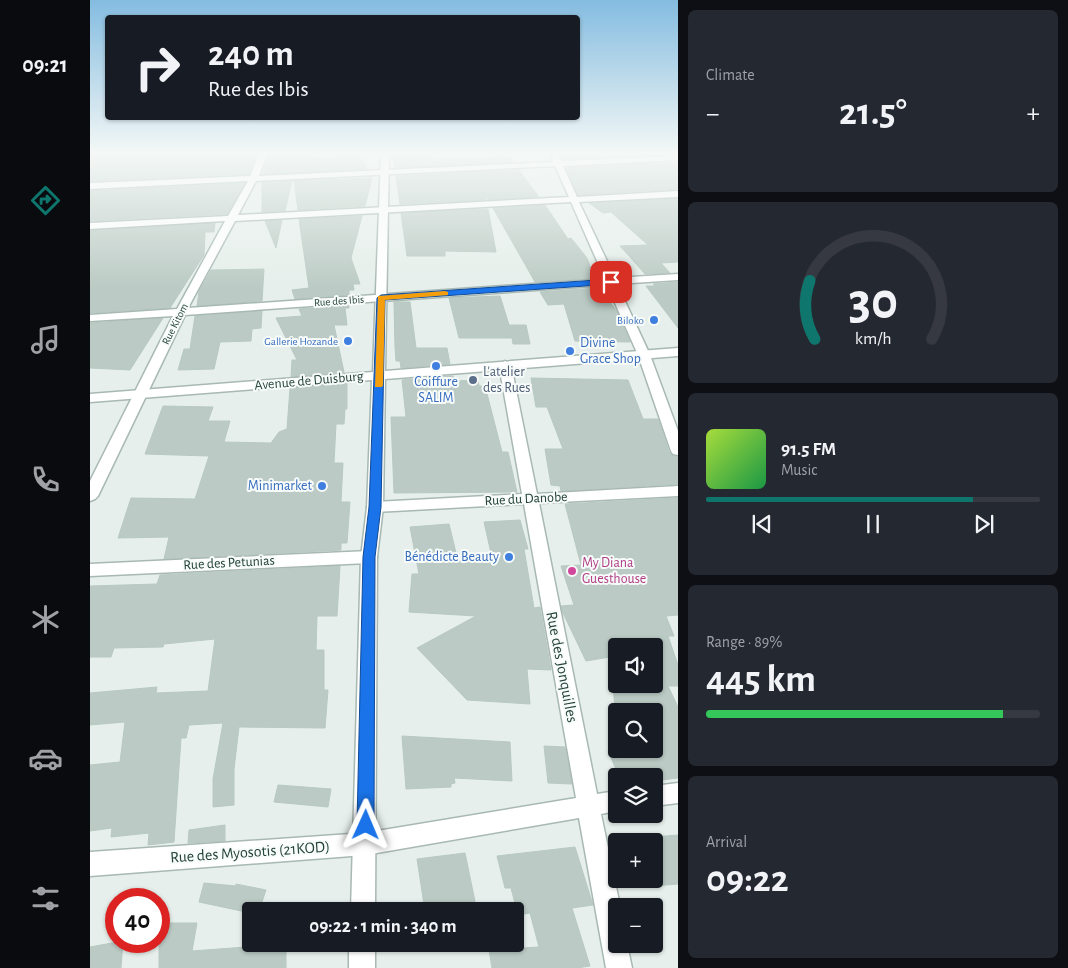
<!DOCTYPE html>
<html lang="en">
<head>
<meta charset="utf-8">
<style>
	:root { --surface:#171b24; --page:#242831; --text:#f1f3f6; --muted:#9ea1a6; --line:#363941; --accent:#0f766e }
	body { margin:0; font-family:"Alegreya Sans",sans-serif; background:var(--page); color:var(--text); height:100vh; display:flex; flex-direction:column; font-size:19px; white-space:nowrap }
	* { box-sizing:border-box; margin:0 }
	p { font-size:16px; color:var(--muted) }
	.icon { flex:none; width:28px; height:28px; fill:none; stroke:currentColor; stroke-width:2; stroke-linecap:round; stroke-linejoin:round }
	.map { position:relative; flex:1; overflow:hidden }
	.details { display:flex; flex-direction:column; gap:10px; padding:10px; background:#0d0f14; width:390px }
	.details>* { flex:none }
	.top-card { position:absolute; left:15px; top:15px; width:475px; height:105px; border-radius:5px; box-shadow:0 1px 4px #0004; background:#171b24; color:var(--text); overflow:hidden }
	.tools { position:absolute; left:518px; top:638px; display:grid; gap:10px }
	.tools a { display:grid; place-items:center; width:55px; height:55px; border-radius:5px; background:var(--surface); box-shadow:0 1px 4px #0004; font-size:25px }
	.speed { position:absolute; left:15px; top:888px; display:flex; gap:10px; font-size:25px; font-weight:700; text-align:center }
	.speed>* { display:grid; place-content:center; width:65px; height:65px; border-radius:50%; background:var(--surface); box-shadow:0 1px 4px #0004; line-height:1 }
	.speed .limit { border:8px solid #d22; background:#fff; color:#111 }
	.pin { position:absolute; display:grid; place-items:center; width:42px; height:42px; color:#fff; margin:-21px; border-radius:10px; box-shadow:0 2px 8px #0006 }
	.me { position:absolute; width:55px; margin:-28px; rotate:1deg; stroke-linejoin:round; filter:drop-shadow(0 0 4px #0008) }
	.turn { display:flex; align-items:center; gap:18px; height:105px; padding:0 20px; font-size:22px }
	.turn .icon { width:65px; height:65px; stroke-width:2.5 }
	.turn b { display:block; font-size:35px; line-height:42px }
	.big { font-size:38px; font-weight:700; line-height:1.1 }
	.details .widget { flex:1; display:flex; flex-direction:column; justify-content:center; gap:8px; min-width:0; padding:0 18px; border-radius:8px; background:var(--page) }
	.details .dial { align-items:center; gap:0 }
	.dial svg { height:130px; overflow:visible; fill:none; stroke:var(--line); stroke-width:7; stroke-linecap:round; text-anchor:middle }
	.dial text { fill:var(--text); stroke:none }
	.song { display:flex; align-items:center; gap:15px }
	.cover { width:60px; height:60px; border-radius:8px; background:linear-gradient(135deg,hsl(80 70% 55%),hsl(140 70% 35%)) }
	.played { height:5px; border-radius:2px; background:linear-gradient(90deg,var(--accent) 80%,var(--line) 80%) }
	.keys { display:flex; justify-content:space-around; direction:ltr }
	.heat { display:flex; justify-content:space-between; align-items:center; font-size:28px; direction:ltr }
	.charge { height:8px; border-radius:4px; background:linear-gradient(90deg,#34c759 89%,var(--line) 0) }
	.trip { position:absolute; left:152px; top:902px; width:282px; height:50px; border-radius:5px; background:var(--surface); box-shadow:0 1px 4px #0004; font-weight:700; line-height:50px; text-align:center }
	main { display:flex; flex:1; min-height:0 }
	.menu { display:flex; flex-direction:column; width:90px; justify-content:space-around; align-items:center; background:#090b0e; color:var(--muted) }
	.menu .icon { width:35px; height:35px }
	.menu .current { color:var(--accent) }
	.menu b { font-size:22px; color:var(--text) }
	.map>svg:first-child { display:block }
	.building { fill:#bbcac4; stroke:#b8c9c2 }
	.lines { fill:none; stroke-linecap:round; stroke-linejoin:round }
	.minor-casing { stroke:#a8b8b2; stroke-width:3 }
	.tertiary-casing { stroke:#a8b8b2; stroke-width:3 }
	.minor { fill:#fff; fill-rule:evenodd }
	.tertiary { fill:#fff; fill-rule:evenodd }
	.route { fill:#1a73e8; stroke:#114b97 }
	.slow { fill:#f59e0b }
	.shop-dot { fill:#3f7fe0; stroke:#f7fbf9; stroke-width:2 }
	.service-dot { fill:#5c6f8a; stroke:#f7fbf9; stroke-width:2 }
	.hotel-dot { fill:#d1479c; stroke:#f7fbf9; stroke-width:2 }
	.labels { text-anchor:middle; dominant-baseline:central; stroke-width:4; stroke-linejoin:round; paint-order:stroke }
	.far-street-label { font-size:11px; fill:#24423a; stroke:#f7fbf9 }
	.far-shop-label { font-size:11px; fill:#366cbe; stroke:#f7fbf9; text-anchor:end }
	.shop-label { font-size:14px; fill:#366cbe; stroke:#f7fbf9; text-anchor:end }
	.service-label { font-size:14px; fill:#4e5e75; stroke:#f7fbf9; text-anchor:start }
	.street-label { font-size:14px; fill:#24423a; stroke:#f7fbf9 }
	.hotel-label { font-size:14px; fill:#b23c85; stroke:#f7fbf9; text-anchor:start }
	.near-street-label { font-size:16px; fill:#24423a; stroke:#f7fbf9 }
</style>
</head>
<body>
<main>
<nav class="menu">
<b>09:21</b>
<svg class="icon current" aria-label="directions" viewBox="0 0 24 24"><path d="M12 3l9 9-9 9-9-9zM9 14v-3h6M13 9l2 2-2 2"/></svg>
<svg class="icon" aria-label="music" viewBox="0 0 24 24"><path d="M9 18V5l10-2v13"/><circle cx="6" cy="18" r="3"/><circle cx="16" cy="16" r="3"/></svg>
<svg class="icon" aria-label="phone" viewBox="0 0 24 24"><path d="M5 4h4l2 5-3 2q2 4 5 5l2-3 5 2v4C11 20 4 13 5 4z"/></svg>
<svg class="icon" aria-label="climate" viewBox="0 0 24 24"><path d="M12 3v18M4 7l16 10M4 17L20 7"/></svg>
<svg class="icon" aria-label="car" viewBox="0 0 24 24"><path d="M5 17H2v-5l4-1 3-4h7l3 4 3 1v5h-3M9 17h6M6 11h13"/><circle cx="7" cy="17" r="2"/><circle cx="17" cy="17" r="2"/></svg>
<svg class="icon" aria-label="filters" viewBox="0 0 24 24"><path d="M4 7h16M4 17h16"/><circle cx="9" cy="7" r="2"/><circle cx="15" cy="17" r="2"/></svg>
</nav>
<div class="map">
<svg width="588" height="968" viewBox="0 0 588 968">
	<rect width="100%" height="100%" fill="#e6efeb"/>
	<!-- building -->
	<path class="building" d="M0,154H167L159,174L0,181Z
		M179,154H224L225,158L269,155L277,169L173,174Z
		M303,154H340L341,159L419,156L423,162L305,168Z
		M469,154H564V155L472,159Z
		M564,163H588V189L488,195L476,168Z
		M429,170L449,197L398,200L395,195L396,200L310,204L306,176Z
		M282,178L275,206L208,210L204,181Z
		M202,181L195,211L172,212V183Z
		M155,183L137,214L0,221V191Z
		M588,199V262L571,263L580,273L555,274L530,246L558,245L521,212L513,213L499,203Z
		M455,205L478,239L481,238L497,258L504,278L445,282L403,208Z
		M398,209L406,252L355,251V256H317L311,213Z
		M272,216L261,258L270,284H263L264,290H259V295L205,299L202,290L219,288L209,219Z
		M192,220L186,248L175,221Z
		M125,223L124,232H115L114,255L80,308L0,313V231Z
		M174,269L172,301L107,306L109,292L121,270Z
		M588,282V328L556,286H565L563,284Z
		M508,288L527,311L540,342L485,341L474,304L458,305L450,292Z
		M410,296L419,325H436L440,344H423L422,338H369L359,298Z
		M304,302H320L326,348H357L360,364L311,368L310,361H306L305,347Z
		M259,305V308H255L257,325H244L254,372L201,377L202,360H207L186,318L212,316L209,309Z
		M172,311L171,328L162,329L161,341L130,342L124,369L88,370L94,349H100L105,316Z
		M73,318L40,370L0,368V323Z
		M363,376L364,381L388,380L389,386H395L412,452H418L427,492L304,493L301,417H316L312,380Z
		M441,378L538,380L553,419H568L579,452L583,456L588,457V484L471,491L470,486L461,485L455,449H473L457,407H446Z
		M257,384V409H255L254,424H246L244,463H253L251,502H260L257,543H251V550L74,559L79,537L28,538L41,498L105,499L119,456L55,454L73,406L123,407L118,421H140L134,442L181,443L189,432L197,429L200,388Z
		M588,498V615L576,616L584,636H578L588,665V686H578L588,707V778L564,781V776H529L518,751L564,749V711H525L523,684H564V646H526V656L496,661L473,613L471,606L484,605L471,566L491,565L475,504Z
		M430,520L438,549H434L444,608L450,607L461,670L437,669L440,704L377,700L327,648L386,616L319,612L322,574H329L320,527L359,524L368,561L403,562L394,522Z
		M250,566L247,616H227L226,650H234V690H238L235,728L149,727L144,769V805L123,807V779L133,723L99,725L96,738H91L84,842L58,845L59,833L21,837L22,828L0,831V765L30,762L35,722L0,725V693L67,687L66,693L118,691L125,639L74,644L73,647L24,648L21,657H0V586L67,584L70,575Z
		M312,736L420,742L422,781L364,778L365,783L361,784V787L316,789Z
		M454,746L475,747L482,784L458,783Z
		M188,785L241,789L238,807L184,802Z
		M135,825V841L98,843L99,830Z
		M588,835V884L564,886V837Z
		M485,847L503,905L482,908L500,966L487,968H402L399,950L449,947L440,913L428,915L421,888H415L407,856Z
		M375,853L387,911H335L327,859Z
		M114,883L146,886V884L176,890L169,911H161V913L109,902Z
		M69,923H107L102,951L196,944V968H69Z
		M33,941L31,968H0V947Z"/>
	<g class="lines">
		<defs>
			<path id="minor" d="M169,154H177L169,176L463,162L461,154H467L471,161L588,156V160L473,166L487,197L588,191V197L489,202L525,278L588,274V280L527,284L560,355L588,431V455L583,454L581,451L548,355L517,285L95,315L8,496L5,499L0,501V481L83,316L0,321V315L87,309L135,221L0,229V223L138,216L158,181L0,189V183L160,176ZM465,166L479,197L148,215L166,181ZM481,202L515,279L98,308L145,221Z
				M415,361L421,365L447,494L588,486V496L449,503L507,794L526,791V811L511,814L530,906H526V944H537L542,968H516L489,818L275,855L0,876V852L275,833L486,798L434,504L285,512L280,511L277,507L280,503L285,502L432,494L409,365Z
				M279,551L285,553L287,557L285,561L279,563L0,576V564Z
				M588,783V803L564,806V786Z"/>
			<path id="tertiary" d="M291,154H299L295,371L588,348V356L295,379L293,507L287,557L285,911H261L271,557L277,507L282,380L0,402V394L283,372Z
				M259,944H285V968H259Z"/>
		</defs>
		<!-- minor casing -->
		<use href="#minor" class="minor-casing"/>
		<!-- tertiary casing -->
		<use href="#tertiary" class="tertiary-casing"/>
		<!-- minor -->
		<use href="#minor" class="minor"/>
		<!-- tertiary -->
		<use href="#tertiary" class="tertiary"/>
	</g>
	<!-- sky -->
	<linearGradient id="sky" x2="0" y2="1"><stop stop-color="#84bce0"/><stop offset="0.53" stop-color="#f4f8f6"/><stop offset="1" stop-color="#f4f8f6" stop-opacity="0"/></linearGradient>
	<rect width="588" height="289" fill="url(#sky)"/>
	<!-- route -->
	<path class="route" d="M521,279L524,280V284L295,300L291,507L285,557L284,825L282,831L276,833L269,831L267,825L273,557L279,507L287,298L291,295Z"/>
	<!-- slow -->
	<path class="slow" d="M355,291L358,292V295L295,300L293,385L292,387H285L288,296Z"/>
	<!-- markers -->
	<g class="shop-dot">
		<circle cx="564" cy="320" r="5"/>
		<circle cx="258" cy="341" r="5"/>
		<circle cx="480" cy="351" r="5"/>
		<circle cx="346" cy="366" r="5"/>
		<circle cx="232" cy="486" r="5"/>
		<circle cx="419" cy="557" r="5"/>
	</g>
	<circle class="service-dot" cx="383" cy="380" r="5"/>
	<circle class="hotel-dot" cx="482" cy="571" r="5"/>
	<g class="labels">
		<!-- far-street labels -->
		<g class="far-street-label">
			<text transform="translate(249 301) rotate(-4)">Rue des Ibis</text>
			<text transform="translate(85 324) rotate(-63)">Rue Kitom</text>
		</g>
		<!-- far-shop labels -->
		<g class="far-shop-label">
			<text x="554" y="320">Biloko</text>
			<text x="248" y="341">Gallerie Hozande</text>
		</g>
		<!-- shop labels -->
		<g class="shop-label">
			<text x="490" y="343" text-anchor="start">Divine<tspan x="490" dy="16">Grace Shop</tspan></text>
			<text x="346" y="382" text-anchor="middle">Coiffure<tspan x="346" dy="16">SALIM</tspan></text>
			<text x="222" y="486">Minimarket</text>
			<text x="409" y="557">Bénédicte Beauty</text>
		</g>
		<!-- service labels -->
		<g class="service-label">
			<text x="393" y="372">L'atelier<tspan x="393" dy="16">des Rues</tspan></text>
		</g>
		<!-- street labels -->
		<g class="street-label">
			<text transform="translate(219 381) rotate(-5)">Avenue de Duisburg</text>
			<text transform="translate(436 499) rotate(-3)">Rue du Danobe</text>
			<text transform="translate(139 563) rotate(-3)">Rue des Petunias</text>
		</g>
		<!-- hotel labels -->
		<g class="hotel-label">
			<text x="492" y="563">My Diana<tspan x="492" dy="16">Guesthouse</tspan></text>
		</g>
		<!-- near-street labels -->
		<g class="near-street-label">
			<text transform="translate(472 667) rotate(79)">Rue des Jonquilles</text>
			<text transform="translate(160 852) rotate(-4)">Rue des Myosotis (21KOD)</text>
		</g>
	</g>
</svg>
<div class="tools">
<a><svg class="icon" aria-label="sound" viewBox="0 0 24 24"><path d="M4 9h4l5-4v14l-5-4H4zM17 9q2 3 0 6"/></svg></a>
<a><svg class="icon" aria-label="search" viewBox="0 0 24 24"><circle cx="10" cy="10" r="6"/><path d="M15 15l6 6"/></svg></a>
<a><svg class="icon" aria-label="layers" viewBox="0 0 24 24"><path d="M12 4l9 5-9 5-9-5zM3 14l9 5 9-5"/></svg></a>
<a>+</a>
<a>−</a>
</div>
<div class="speed"><div class="limit">40</div></div>
<div class="pin" style="left:521px;top:282px;background:#d93025"><svg class="icon" aria-label="arrive" viewBox="0 0 24 24"><path d="M6 21V4h12l-3 4 3 4H6"/></svg></div>
<svg class="me" style="left:276px;top:825px" viewBox="-20 -20 40 40"><path d="M0-17L14 15 0 8-14 15z" fill="#1a73e8" stroke="#fff" stroke-width="4"/></svg>
<div class="trip">09:22 · 1 min · 340 m</div>
<div class="top-card">
<div class="turn"><svg class="icon" aria-label="right" viewBox="0 0 24 24"><path d="M7 20v-9h11M14 6l5 5-5 5"/></svg><div><b>240 m</b>Rue des Ibis</div></div>
</div>
</div>
<section class="details">
<div class="widget"><p>Climate</p>
<div class="heat"><a>−</a><b class="big">21.5°</b><a>+</a></div>
</div>
<div class="widget dial"><svg viewBox="0 0 100 80">
<path d="M14 69A42 42 0 1 1 86 69"/>
<path d="M14 69A42 42 0 0 1 11 33" stroke="#0f766e"/>
<text x="50" y="56" font-size="32" font-weight="700">30</text>
<text x="50" y="72" font-size="11">km/h</text>
</svg></div>
<div class="widget">
<div class="song"><i class="cover"></i><div><b>91.5 FM</b><p>Music</p></div></div>
<div class="played"></div>
<div class="keys"><svg class="icon" aria-label="previous" viewBox="0 0 24 24"><path d="M18 5L8 12l10 7zM5 5v14"/></svg><svg class="icon" aria-label="pause" viewBox="0 0 24 24"><path d="M8 5v14M16 5v14"/></svg><svg class="icon" aria-label="next" viewBox="0 0 24 24"><path d="M6 5l10 7-10 7zM19 5v14"/></svg></div>
</div>
<div class="widget"><p>Range · 89%</p><b class="big">445 km</b><div class="charge"></div></div>
<div class="widget"><p>Arrival</p><b class="big">09:22</b></div>
</section>
</main>
</body>
</html>
